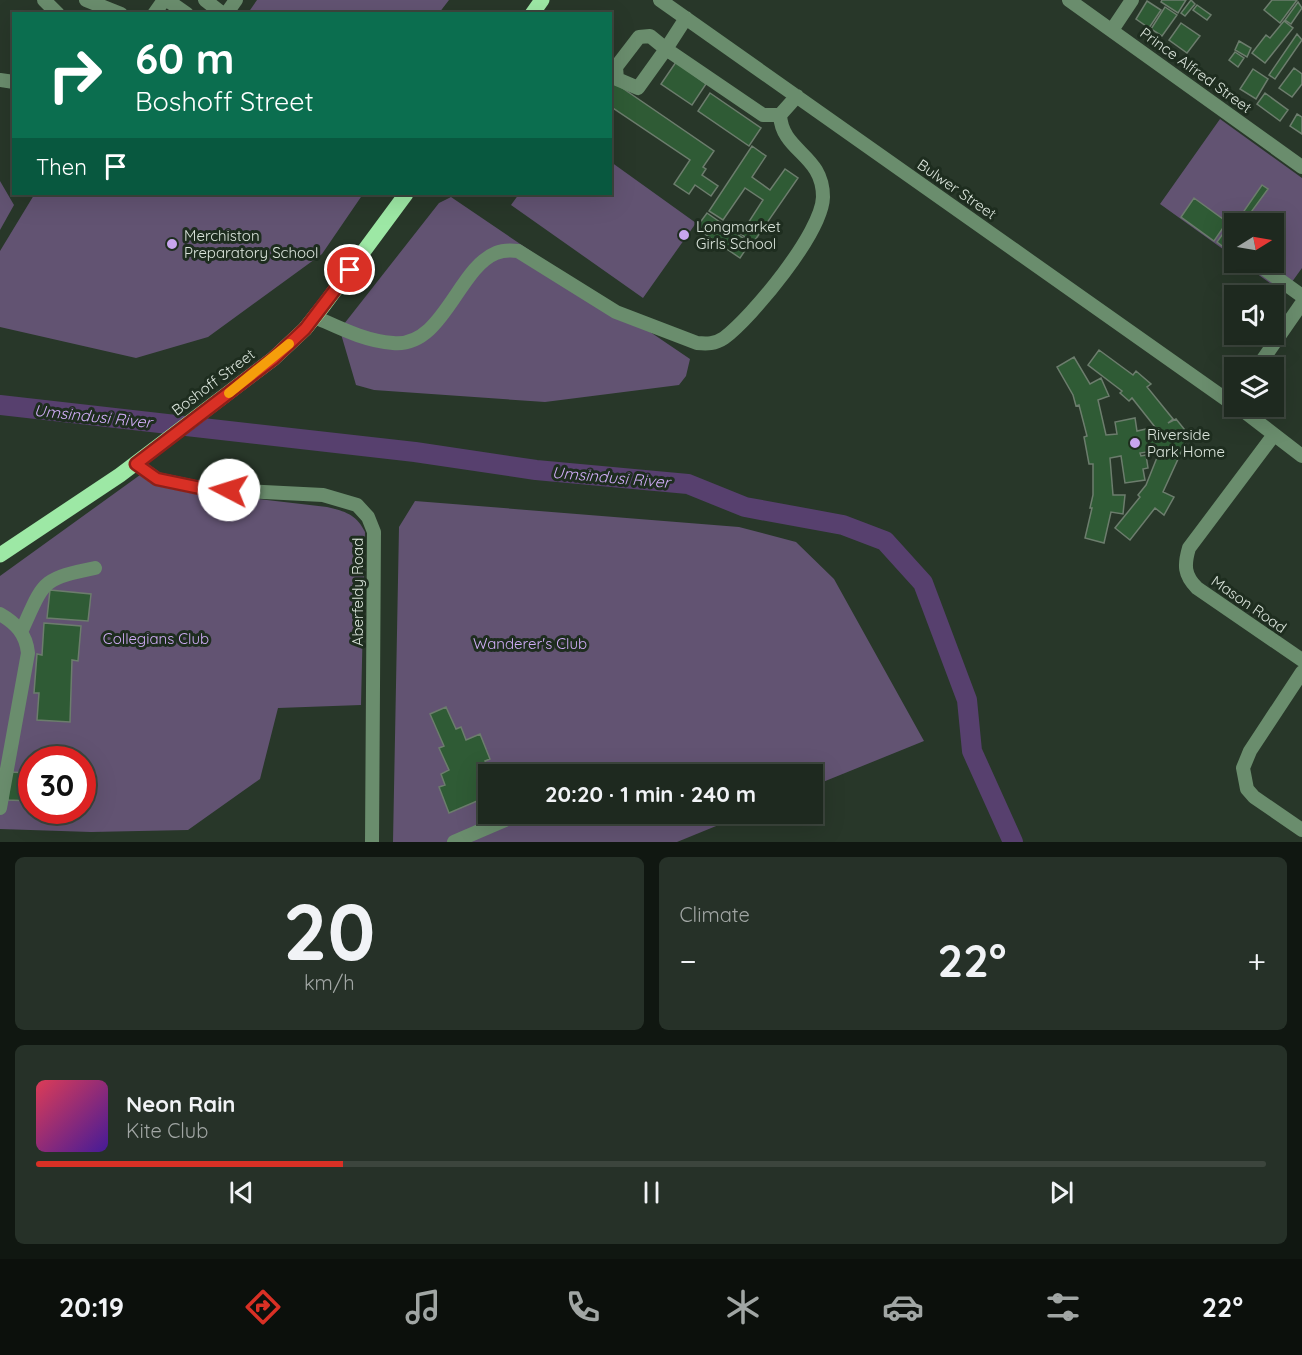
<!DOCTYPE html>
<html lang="en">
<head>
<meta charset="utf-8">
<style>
	:root { --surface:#1e291f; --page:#263128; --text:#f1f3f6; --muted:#a1a6a4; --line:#3c453d; --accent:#d93025 }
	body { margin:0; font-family:Quicksand,sans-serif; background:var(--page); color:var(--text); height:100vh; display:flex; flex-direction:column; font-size:22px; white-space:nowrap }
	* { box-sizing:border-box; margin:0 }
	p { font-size:20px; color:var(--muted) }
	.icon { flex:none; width:33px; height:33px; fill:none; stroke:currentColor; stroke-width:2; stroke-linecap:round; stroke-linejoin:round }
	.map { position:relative; height:842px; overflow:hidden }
	.panel { display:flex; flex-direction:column; gap:15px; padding:15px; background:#101711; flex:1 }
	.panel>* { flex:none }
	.top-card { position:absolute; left:12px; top:12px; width:600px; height:183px; border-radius:0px; box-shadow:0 6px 24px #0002,0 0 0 2px var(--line); background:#0b6e4f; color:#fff; overflow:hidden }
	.needle { width:39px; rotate:79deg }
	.buttons { position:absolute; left:1224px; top:213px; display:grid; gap:12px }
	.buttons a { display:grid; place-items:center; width:60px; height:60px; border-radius:0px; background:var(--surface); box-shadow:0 6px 24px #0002,0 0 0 2px var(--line); font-size:30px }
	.speed { position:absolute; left:18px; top:746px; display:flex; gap:12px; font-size:30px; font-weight:700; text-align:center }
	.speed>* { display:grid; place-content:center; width:78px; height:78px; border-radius:50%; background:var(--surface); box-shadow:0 6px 24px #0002,0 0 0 2px var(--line); line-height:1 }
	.speed .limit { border:9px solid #d22; background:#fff; color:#111 }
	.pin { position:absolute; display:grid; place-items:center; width:51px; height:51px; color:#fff; margin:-26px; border:3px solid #fff; border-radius:50%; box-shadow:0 2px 6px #0007 }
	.me { position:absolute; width:66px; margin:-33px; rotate:275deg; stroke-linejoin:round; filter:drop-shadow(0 0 4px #0008) }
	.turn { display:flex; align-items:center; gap:21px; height:126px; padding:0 24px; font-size:27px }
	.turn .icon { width:78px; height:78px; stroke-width:2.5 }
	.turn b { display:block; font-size:42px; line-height:51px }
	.then { display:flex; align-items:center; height:57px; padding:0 24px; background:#0003; gap:12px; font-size:22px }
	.big { font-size:45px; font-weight:700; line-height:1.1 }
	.panel .tile { flex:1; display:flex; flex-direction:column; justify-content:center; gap:9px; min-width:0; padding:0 21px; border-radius:9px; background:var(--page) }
	.panel .dial { align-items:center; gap:0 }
	.dial b { font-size:78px; line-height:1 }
	.song { display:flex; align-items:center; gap:18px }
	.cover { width:72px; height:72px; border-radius:9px; background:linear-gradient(135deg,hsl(350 70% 55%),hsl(260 70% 35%)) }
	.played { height:6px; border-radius:3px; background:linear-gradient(90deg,var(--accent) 25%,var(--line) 25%) }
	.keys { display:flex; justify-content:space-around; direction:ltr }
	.heat { display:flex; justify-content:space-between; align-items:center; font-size:33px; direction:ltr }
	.panel .tiles { flex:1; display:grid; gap:15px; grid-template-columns:1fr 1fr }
	.tile:last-child { grid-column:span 2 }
	.trip { position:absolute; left:478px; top:764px; width:345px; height:60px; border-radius:0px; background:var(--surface); box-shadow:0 6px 24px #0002,0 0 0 2px var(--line); font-weight:700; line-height:60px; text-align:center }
	.menu { display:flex; height:96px; justify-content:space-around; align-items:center; background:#0c100c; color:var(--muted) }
	.menu .icon { width:42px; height:42px }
	.menu .selected { color:var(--accent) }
	.menu b { font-size:27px; color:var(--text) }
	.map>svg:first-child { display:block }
	.green { fill:#625372; fill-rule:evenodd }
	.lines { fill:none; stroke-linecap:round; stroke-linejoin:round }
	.river { stroke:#57406e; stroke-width:20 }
	.building { fill:#2f5b35; stroke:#6c7d6d; stroke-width:1.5 }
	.minor { stroke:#6a8d6d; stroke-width:14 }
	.major { stroke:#9de8a5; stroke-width:15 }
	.route-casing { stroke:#8d1f18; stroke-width:15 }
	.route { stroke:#d93025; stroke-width:10 }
	.slow { stroke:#f59e0b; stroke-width:10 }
	.poi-dot { fill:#c8a5ee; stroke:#1e2d1f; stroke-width:2 }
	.labels { text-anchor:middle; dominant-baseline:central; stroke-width:6; stroke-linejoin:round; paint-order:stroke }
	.street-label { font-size:15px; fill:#dbe5dc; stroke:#1e2d1f }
	.poi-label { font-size:15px; fill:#dbe5dc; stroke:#1e2d1f; text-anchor:start }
	.park-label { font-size:15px; fill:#d0adf7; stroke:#1e2d1f }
	.water-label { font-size:16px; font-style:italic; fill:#d2aef9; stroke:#1e2d1f }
</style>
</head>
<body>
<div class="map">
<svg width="1302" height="842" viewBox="0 0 1302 842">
	<rect width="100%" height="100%" fill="#283729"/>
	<!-- green -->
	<path class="green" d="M257,0H449L439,13H248Z
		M1220,119L1302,178V268L1284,293L1242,263L1274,262V224H1234V257L1160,204Z
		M611,162L696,223L643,298L511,205L519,194H610Z
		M0,181L14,205L0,230Z
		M363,194L322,254L208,337L136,358L0,327V251L34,195Z
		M451,197L690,359L686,376L679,385L545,402L374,390L356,385L341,334L344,324L439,203Z
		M140,475L180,490L327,507C345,511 357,515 365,532L361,705L278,708L260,779L188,830L91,832L0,829V576ZM32,759H82V810H32Z
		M415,501L739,527L796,542L834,579L924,741L813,786V774H489V813H748L677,842H393L399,527Z"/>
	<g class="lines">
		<!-- river -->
		<path class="river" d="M0,405L415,452L536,470L688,484L745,507L843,525L885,541L923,583L967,700L972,751L1013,842"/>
	</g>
	<!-- building -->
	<path class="building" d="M1162,0H1186L1178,13L1161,2Z
		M1191,0L1195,4L1185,16L1181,13Z
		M1272,0H1297L1280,23L1264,10Z
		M1147,1L1161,10L1149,28L1136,19Z
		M1298,2L1302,8L1291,24L1285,20Z
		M1197,5L1211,15L1207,20L1193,10Z
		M1165,7L1177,15L1162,36L1151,29Z
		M1284,21L1293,28L1265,63L1252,53L1266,35L1270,38Z
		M1181,23L1200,36L1187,53L1169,40Z
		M1297,34L1302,40L1275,79L1269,75Z
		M1239,41L1251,48L1247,57L1235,50Z
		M1235,52L1244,58L1238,67L1229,60Z
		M676,62L706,84L692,105L661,84Z
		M1294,68L1302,74V84L1292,97L1279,88Z
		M1253,69L1268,79L1256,99L1240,89Z
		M615,83L714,151L703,167L706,169L702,175L718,186L711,196L695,185L689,194L674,184L690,160L610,106V89Z
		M710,93L761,128L749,146L698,111Z
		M1265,93L1288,110L1280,121L1257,104Z
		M1297,114L1302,117V134L1290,126Z
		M752,146L766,156L752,177L770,190L785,169L798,178L753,243L741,234L763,200L745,188L723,220L709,211Z
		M1262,185L1268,189L1249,215L1244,211Z
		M1194,198L1227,222L1214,241L1181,217Z
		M707,213L750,243L740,258L696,228Z
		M1230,224L1234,228V255L1217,242Z
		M1099,350L1133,375L1136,371L1151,384L1147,387L1173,419L1168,423L1176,419L1189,435L1163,492L1174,497L1164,515L1155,508L1130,540L1115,528L1140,497L1138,495L1146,485L1160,450L1140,453L1141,456L1146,455L1148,468L1143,469L1145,480L1125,483L1121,456L1110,458L1113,495H1125L1123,514L1111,512L1104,543L1085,538L1092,508H1090L1093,495V464H1089L1084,437L1087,436L1079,405L1076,406L1073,395L1057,367L1074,357L1090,384L1101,378L1109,396L1098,400L1106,435L1117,434L1115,422L1135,418L1137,431L1155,427L1132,398L1129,401L1120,393L1122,391L1088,365Z
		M50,590L91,594L88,621L47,618Z
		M44,623L81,626L78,661L72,660L70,722L37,720L39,693H34L37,654L42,655Z
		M446,707L456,729L461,727L466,740L480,734L490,759L485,761L491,774L489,800L485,801L484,798L449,813L439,787L445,785L441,774L449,770L439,748L444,746L430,714Z
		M9,772L32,773L31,801L8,800Z"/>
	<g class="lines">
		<!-- minor -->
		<path class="minor" d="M44,0L58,14
			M86,0L121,14
			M167,0L187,14
			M205,0L223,14
			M660,0L1234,405
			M1069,0L1302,167
			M154,14L164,0
			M226,14L236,0
			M686,18L666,49L650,36L639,37L616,67L617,79L638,88L666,49L763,115H780L797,96
			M1112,30L1132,0
			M0,80L14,82
			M1259,265L1302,296
			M315,317C340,328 365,341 393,343C443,348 458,268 496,253C503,250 510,250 518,251L616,312L697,343C707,344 715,344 724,338C752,317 822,233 823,197C823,154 782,152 780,115
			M1257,368L1302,303
			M1237,406L1302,456
			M1273,436L1189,548C1184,565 1184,575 1197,588L1302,660
			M136,464L157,479L205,489L323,495L357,505L368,517L374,532L372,842
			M0,614C16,623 26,634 28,653L0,808
			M21,632C44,582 40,579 95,568
			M1302,672L1250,751L1243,768L1247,789L1254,797L1302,830
			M454,842L505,820"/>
		<!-- major -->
		<path class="major" d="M532,14L542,0
			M0,555L120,475L273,359L305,329L324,305L406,194"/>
	</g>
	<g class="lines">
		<defs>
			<path id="route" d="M229,490L205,489L157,479L136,464L273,359L305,329L350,270"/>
		</defs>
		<!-- route casing -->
		<use href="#route" class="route-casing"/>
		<!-- route -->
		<use href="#route" class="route"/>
		<!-- slow -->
		<path class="slow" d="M229,393L289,344"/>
	</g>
	<!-- markers -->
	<g class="poi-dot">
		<circle cx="684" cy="235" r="6"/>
		<circle cx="172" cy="244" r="6"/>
		<circle cx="1135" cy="443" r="6"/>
	</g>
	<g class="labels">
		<!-- street labels -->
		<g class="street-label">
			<text transform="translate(1196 70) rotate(36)">Prince Alfred Street</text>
			<text transform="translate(957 189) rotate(35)">Bulwer Street</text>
			<text transform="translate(213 382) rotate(-37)">Boshoff Street</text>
			<text transform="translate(357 592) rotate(-90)">Aberfeldy Road</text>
			<text transform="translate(1249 604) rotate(35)">Mason Road</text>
		</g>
		<!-- poi labels -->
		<g class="poi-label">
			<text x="696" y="226">Longmarket<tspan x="696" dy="17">Girls School</tspan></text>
			<text x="184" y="235">Merchiston<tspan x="184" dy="17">Preparatory School</tspan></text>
			<text x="1147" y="434">Riverside<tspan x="1147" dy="17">Park Home</tspan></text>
		</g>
		<!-- park labels -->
		<g class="park-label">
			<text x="156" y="638">Collegians Club</text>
			<text x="530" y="643">Wanderer's Club</text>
		</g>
		<!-- water labels -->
		<g class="water-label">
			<text transform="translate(93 416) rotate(6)">Umsindusi River</text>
			<text transform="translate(611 477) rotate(5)">Umsindusi River</text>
		</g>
	</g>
</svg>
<div class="buttons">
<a><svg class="needle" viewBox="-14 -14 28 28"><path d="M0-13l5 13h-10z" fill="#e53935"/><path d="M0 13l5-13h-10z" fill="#a1a6a4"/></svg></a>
<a><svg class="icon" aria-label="sound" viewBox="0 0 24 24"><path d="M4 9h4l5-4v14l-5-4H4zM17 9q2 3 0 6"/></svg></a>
<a><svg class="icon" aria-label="layers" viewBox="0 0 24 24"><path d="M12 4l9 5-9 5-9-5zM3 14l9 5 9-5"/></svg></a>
</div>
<div class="speed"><div class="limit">30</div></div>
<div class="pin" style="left:350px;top:270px;background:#d93025"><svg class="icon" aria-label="arrive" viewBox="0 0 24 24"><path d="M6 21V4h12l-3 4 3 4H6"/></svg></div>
<svg class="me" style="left:229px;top:490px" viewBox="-20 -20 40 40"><circle r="19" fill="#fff"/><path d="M0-13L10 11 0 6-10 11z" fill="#d93025"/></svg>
<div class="trip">20:20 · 1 min · 240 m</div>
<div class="top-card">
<div class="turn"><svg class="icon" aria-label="right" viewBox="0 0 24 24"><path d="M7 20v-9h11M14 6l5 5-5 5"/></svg><div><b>60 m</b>Boshoff Street</div></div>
<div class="then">Then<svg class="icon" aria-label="arrive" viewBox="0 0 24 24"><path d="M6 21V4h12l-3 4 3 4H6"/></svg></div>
</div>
</div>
<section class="panel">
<div class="tiles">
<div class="tile dial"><b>20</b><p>km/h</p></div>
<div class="tile"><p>Climate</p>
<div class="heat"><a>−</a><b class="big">22°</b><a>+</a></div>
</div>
<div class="tile">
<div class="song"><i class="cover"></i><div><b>Neon Rain</b><p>Kite Club</p></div></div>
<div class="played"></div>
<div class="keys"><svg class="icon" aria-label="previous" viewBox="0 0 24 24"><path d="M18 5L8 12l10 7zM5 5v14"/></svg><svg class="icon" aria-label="pause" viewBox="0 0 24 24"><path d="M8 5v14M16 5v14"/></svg><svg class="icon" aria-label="next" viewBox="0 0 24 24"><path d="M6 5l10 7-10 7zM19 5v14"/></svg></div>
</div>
</div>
</section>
<nav class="menu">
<b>20:19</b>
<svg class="icon selected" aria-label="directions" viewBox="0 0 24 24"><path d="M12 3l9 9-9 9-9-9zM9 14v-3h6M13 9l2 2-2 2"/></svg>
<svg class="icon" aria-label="music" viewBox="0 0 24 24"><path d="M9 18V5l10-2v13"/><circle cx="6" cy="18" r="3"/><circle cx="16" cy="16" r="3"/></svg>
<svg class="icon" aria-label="phone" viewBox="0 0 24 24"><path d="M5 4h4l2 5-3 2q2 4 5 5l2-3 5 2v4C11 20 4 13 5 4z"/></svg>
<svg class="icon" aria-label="climate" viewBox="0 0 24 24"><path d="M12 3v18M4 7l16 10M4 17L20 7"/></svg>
<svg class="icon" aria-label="car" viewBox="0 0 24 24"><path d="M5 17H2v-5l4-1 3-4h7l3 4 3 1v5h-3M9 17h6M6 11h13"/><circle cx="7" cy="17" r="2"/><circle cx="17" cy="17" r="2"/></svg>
<svg class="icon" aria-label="filters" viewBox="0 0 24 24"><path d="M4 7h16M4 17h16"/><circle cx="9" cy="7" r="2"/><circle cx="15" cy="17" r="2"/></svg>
<b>22°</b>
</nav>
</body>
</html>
